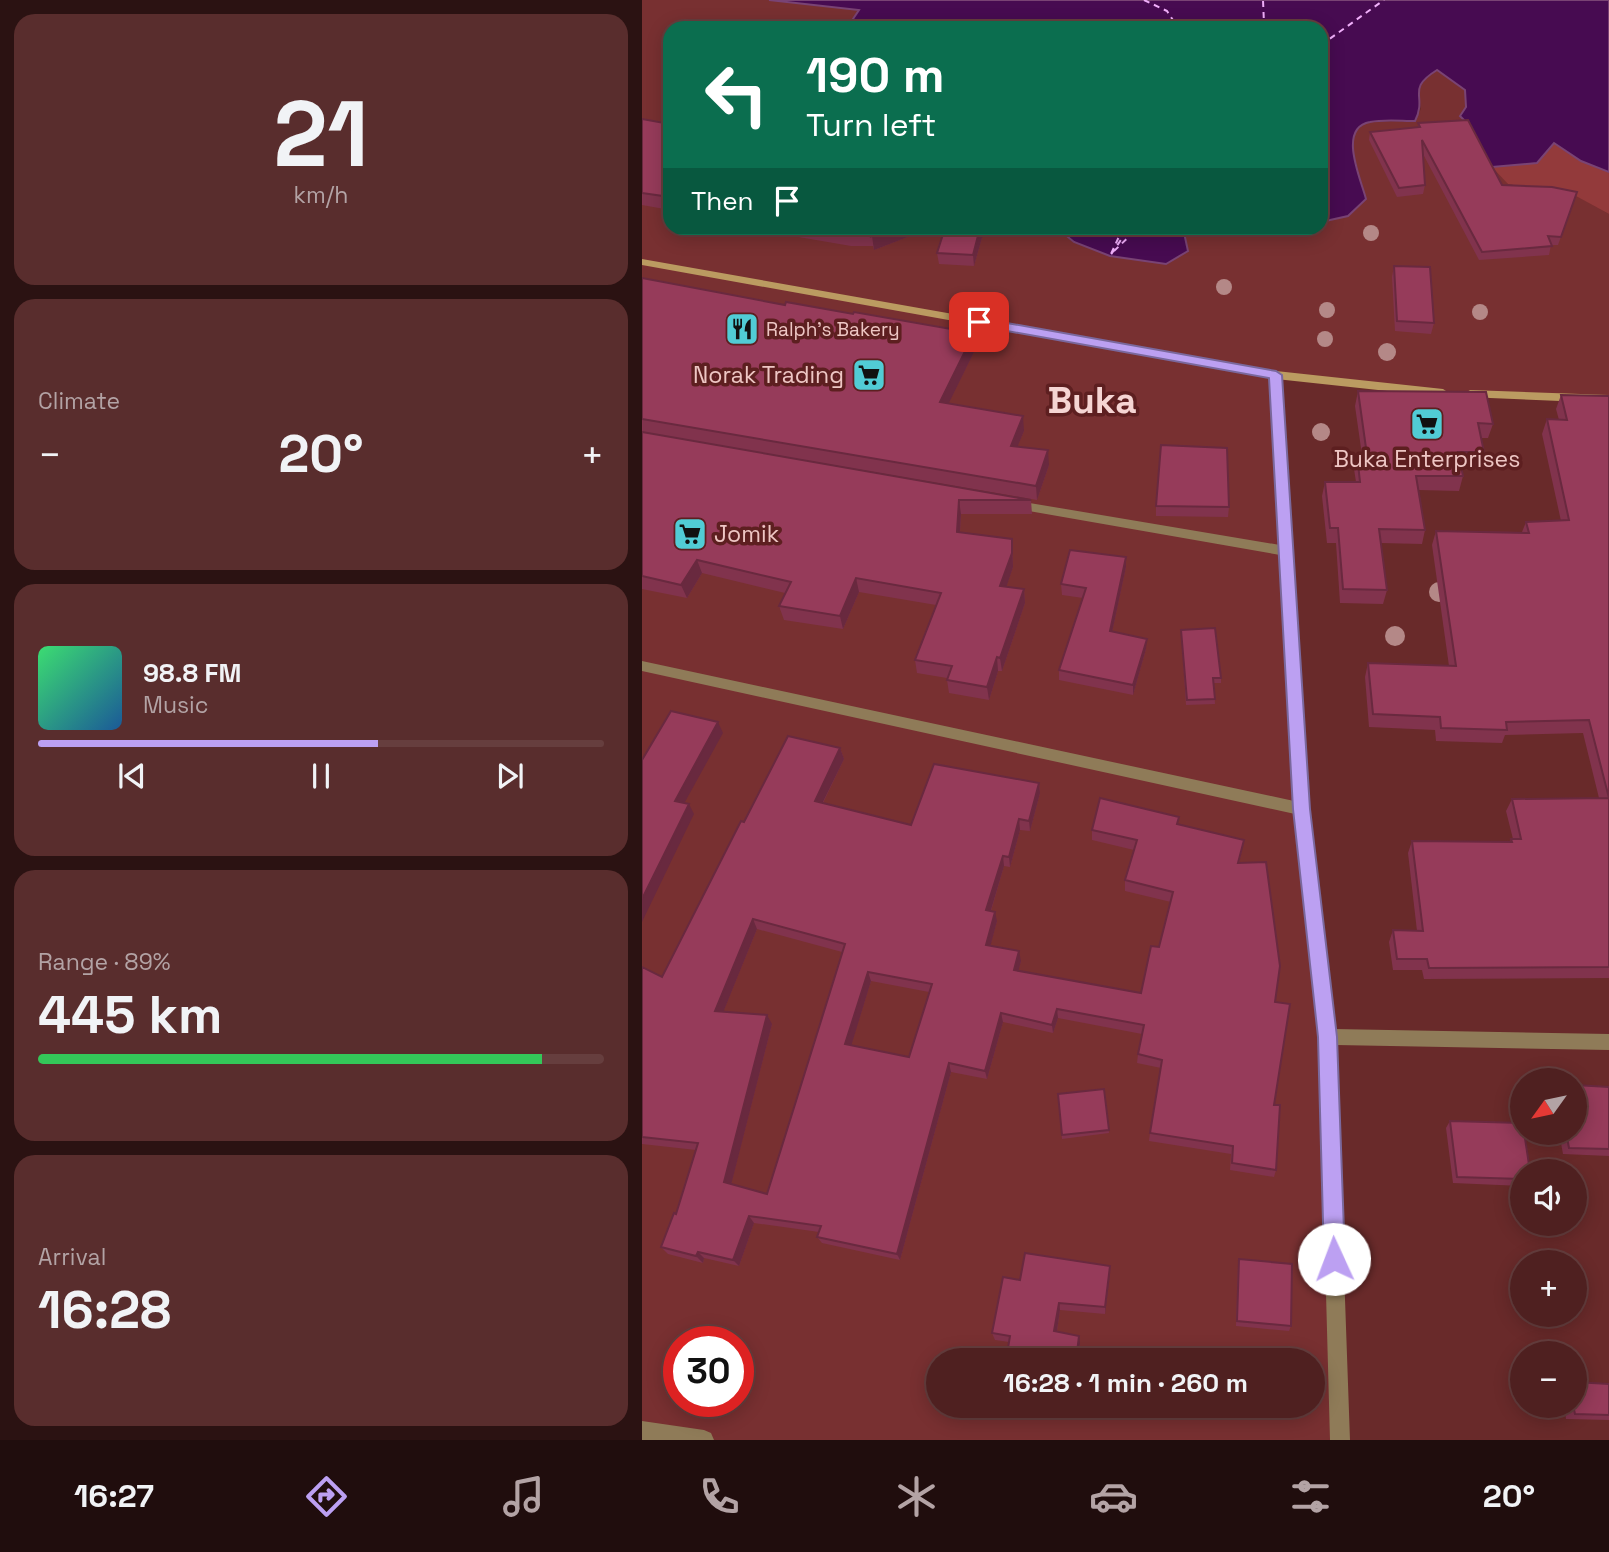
<!DOCTYPE html>
<html lang="en">
<head>
<meta charset="utf-8">
<style>
	:root { --surface:#4f2020; --page:#592d2d; --text:#f1f3f6; --muted:#b3a3a5; --line:#663e3e; --accent:#bca0f2 }
	body { margin:0; font-family:"Space Grotesk",sans-serif; background:var(--page); color:var(--text); height:100vh; display:flex; flex-direction:column; font-size:26px; white-space:nowrap }
	* { box-sizing:border-box; margin:0 }
	p { font-size:23px; color:var(--muted) }
	.icon { flex:none; width:38px; height:38px; fill:none; stroke:currentColor; stroke-width:2; stroke-linecap:round; stroke-linejoin:round }
	.map { position:relative; flex:1; overflow:hidden }
	.panel { display:flex; flex-direction:column; gap:14px; padding:14px; background:#2b1212; width:642px }
	.panel>* { flex:none }
	.hud { position:absolute; left:21px; top:21px; width:665px; height:214px; border-radius:21px; box-shadow:0 4px 18px #0003,0 0 0 2px var(--line); background:#0b6e4f; color:#fff; overflow:hidden }
	.needle { width:46px; rotate:237deg }
	.fabs { position:absolute; left:868px; top:1068px; display:grid; gap:14px }
	.fabs a { display:grid; place-items:center; width:77px; height:77px; border-radius:50%; background:var(--surface); box-shadow:0 4px 18px #0003,0 0 0 2px var(--line); font-size:35px }
	.speed { position:absolute; left:21px; top:1326px; display:flex; gap:14px; font-size:35px; font-weight:700; text-align:center }
	.speed>* { display:grid; place-content:center; width:91px; height:91px; border-radius:50%; background:var(--surface); box-shadow:0 4px 18px #0003,0 0 0 2px var(--line); line-height:1 }
	.speed .limit { border:10px solid #d22; background:#fff; color:#111 }
	.pin { position:absolute; display:grid; place-items:center; width:60px; height:60px; color:#fff; margin:-30px; border-radius:14px; box-shadow:0 4px 10px #0006 }
	.me { position:absolute; width:77px; margin:-38px; rotate:358deg; stroke-linejoin:round; filter:drop-shadow(0 0 5px #0008) }
	.turn { display:flex; align-items:center; gap:24px; height:147px; padding:0 28px; font-size:32px }
	.turn .icon { width:91px; height:91px; stroke-width:2.5 }
	.turn b { display:block; font-size:49px; line-height:60px }
	.then { display:flex; align-items:center; height:66px; padding:0 28px; background:#0003; gap:14px; font-size:26px }
	.big { font-size:52px; font-weight:800; line-height:1.1 }
	.panel .tile { flex:1; display:flex; flex-direction:column; justify-content:center; gap:10px; min-width:0; padding:0 24px; border-radius:21px; background:var(--page) }
	.panel .dial { align-items:center; gap:0 }
	.dial b { font-size:91px; line-height:1 }
	.song { display:flex; align-items:center; gap:21px }
	.cover { width:84px; height:84px; border-radius:10px; background:linear-gradient(135deg,hsl(140 70% 55%),hsl(210 70% 35%)) }
	.played { height:7px; border-radius:4px; background:linear-gradient(90deg,var(--accent) 60%,var(--line) 60%) }
	.keys { display:flex; justify-content:space-around; direction:ltr }
	.heat { display:flex; justify-content:space-between; align-items:center; font-size:38px; direction:ltr }
	.charge { height:10px; border-radius:5px; background:linear-gradient(90deg,#34c759 89%,var(--line) 0) }
	.trip { position:absolute; left:284px; top:1348px; width:399px; height:70px; border-radius:35px; background:var(--surface); box-shadow:0 4px 18px #0003,0 0 0 2px var(--line); font-weight:800; line-height:70px; text-align:center }
	.menu { display:flex; height:112px; justify-content:space-around; align-items:center; background:#200d0d; color:var(--muted) }
	.menu .icon { width:49px; height:49px }
	.menu .selected { color:var(--accent) }
	.menu b { font-size:32px; color:var(--text) }
	main { display:flex; flex:1; min-height:0 }
	.map>svg:first-child { display:block }
	.built { fill:#783031; fill-rule:evenodd }
	.green { fill:#933a3b }
	.water { fill:#470b51; stroke:#794374; stroke-width:2 }
	.lines { fill:none; stroke-linecap:round; stroke-linejoin:round }
	.ferry { stroke:#f0affa; stroke-width:2; stroke-dasharray:6 5; stroke-linecap:butt }
	.minor { fill:#8f7b58; fill-rule:evenodd }
	.secondary { fill:#bb9b61; fill-rule:evenodd }
	.tree { fill:#b48887 }
	.wall { fill:#81334d; fill-rule:evenodd }
	.shaded-wall { fill:#69293f }
	.building { fill:#963b5a; stroke:#69293f; stroke-width:2; fill-rule:evenodd }
	.route { fill:#bca0f2; stroke:#7a689d; stroke-width:2 }
	.labels { text-anchor:middle; dominant-baseline:central; stroke-width:7; stroke-linejoin:round; paint-order:stroke }
	.far-poi-label { font-size:19px; fill:#eec6c4; stroke:#5d1f20; text-anchor:start }
	.poi-label { font-size:23px; fill:#eec6c4; stroke:#5d1f20; text-anchor:end }
	.town-label { font-size:37px; font-weight:bold; fill:#f5d5d3; stroke:#5d1f20 }
</style>
</head>
<body>
<main>
<section class="panel">
<div class="tile dial"><b>21</b><p>km/h</p></div>
<div class="tile"><p>Climate</p>
<div class="heat"><a>−</a><b class="big">20°</b><a>+</a></div>
</div>
<div class="tile">
<div class="song"><i class="cover"></i><div><b>98.8 FM</b><p>Music</p></div></div>
<div class="played"></div>
<div class="keys"><svg class="icon" aria-label="previous" viewBox="0 0 24 24"><path d="M18 5L8 12l10 7zM5 5v14"/></svg><svg class="icon" aria-label="pause" viewBox="0 0 24 24"><path d="M8 5v14M16 5v14"/></svg><svg class="icon" aria-label="next" viewBox="0 0 24 24"><path d="M6 5l10 7-10 7zM19 5v14"/></svg></div>
</div>
<div class="tile"><p>Range · 89%</p><b class="big">445 km</b><div class="charge"></div></div>
<div class="tile"><p>Arrival</p><b class="big">16:28</b></div>
</section>
<div class="map">
<svg width="967" height="1440" viewBox="0 0 967 1440">
	<rect width="100%" height="100%" fill="#692a2a"/>
	<!-- built -->
	<path class="built" d="M0,0H127L218,10L210,22L265,28H28V228H415L432,242L546,251L541,228H679V222L706,216L724,199L709,144L713,132L725,122L773,121L779,109L776,88L780,79L795,70L823,90L827,125L866,184L935,196L967,214V399L801,394L634,375L660,809L685,1037L698,1440H0ZM37,1342H96V1402H37ZM296,1360H670V1405H296Z"/>
	<!-- green -->
	<path class="green" d="M912,143L939,161L967,172V214L934,196L866,184L850,167L895,163Z"/>
	<!-- water -->
	<path class="water" d="M127,0H967V172L939,161L912,143L895,163L850,167L827,125L818,116L824,107L823,90L795,70C763,90 786,95 773,121C759,121 742,119 728,122C695,128 719,179 724,199L706,216L679,222V28H265L209,22L217,10Z
		M415,228H541L546,251L524,264L468,256L432,242Z"/>
	<g class="lines">
		<!-- ferry -->
		<path class="ferry" d="M502,0L525,11L536,28
			M619,28L622,24L621,0
			M679,45L742,0
			M481,228L468,256L487,228
			M472,251L496,228"/>
		<!-- minor -->
		<path class="minor" d="M634,371L640,375L667,809L692,1029L967,1034V1050L694,1045L708,1440H688L677,1037L653,814L0,671V661L652,801L638,555L370,508L364,504L370,500L638,545L628,375Z
			M0,1421L62,1430L69,1433L72,1440H0Z"/>
		<!-- secondary -->
		<path class="secondary" d="M0,259L634,371L801,389L807,393L801,397L634,379L0,265Z
			M828,390L967,395V403L824,397L822,394Z"/>
	</g>
	<!-- trees -->
	<g class="tree">
		<circle cx="729" cy="233" r="8"/>
		<circle cx="582" cy="287" r="8"/>
		<circle cx="685" cy="310" r="8"/>
		<circle cx="838" cy="312" r="8"/>
		<circle cx="683" cy="339" r="8"/>
		<circle cx="745" cy="352" r="9"/>
		<circle cx="679" cy="432" r="9"/>
		<circle cx="797" cy="592" r="10"/>
		<circle cx="753" cy="636" r="10"/>
	</g>
	<!-- wall -->
	<path class="wall" d="M0,119L28,124V210L0,205Z
		M776,123L860,185L935,192L916,245H909L907,255L837,260L781,154L783,185L781,194L755,197L727,140L728,132L776,127Z
		M107,228H289L232,250L231,246H209L109,229Z
		M341,234L332,266L297,264L295,253Z
		M752,266L792,323L789,334L753,331L750,277Z
		M0,278L143,305L211,314L332,333L334,348L306,404L382,431L375,447L407,465L395,500L0,432L389,500L390,514H319L318,532L370,539L371,567L364,587L382,589L383,603L360,671H356L347,700L307,693L305,680V678L275,673L273,660L294,605L217,592L201,629L142,620L137,606L143,593L60,573L45,598L0,589Z
		M716,391L851,424L846,438H839L842,452L838,466H819L821,476L817,491L777,490L783,530L780,544L739,543L745,590L741,604L698,603L694,543H685L680,496L683,482H714L712,469L715,455H720L713,406Z
		M919,395L967,396V978L782,979L780,970H751L747,942L751,930L775,931L766,853L770,841L868,842L869,839H871L864,811L870,799L957,798L941,733L863,735L860,743L794,741L793,730L727,727L723,677L726,663L807,666L790,545L794,531L880,532L884,522L919,521L900,434L905,419L917,420L914,409Z
		M514,506L587,507L586,517L514,516Z
		M484,557V567L470,632L504,649L491,695L417,680V670L441,598L420,595L419,584Z
		M539,630L579,678V683H572L573,704L544,705Z
		M198,748L202,759L181,803L269,825L397,783L398,793L388,831L378,830L368,867L362,866L349,911L355,921L348,946L379,961L376,971L499,993L517,947L529,902L483,891V880L492,850L450,840V830L537,825L600,850L597,863L633,1002L632,1105L634,1170L632,1177L588,1170L589,1154L507,1141L508,1133L519,1068L495,1063L496,1054L500,1034L416,1018L411,1033L361,1022L345,1079L309,1072L258,1260L180,1243L175,1237L177,1232L112,1223L97,1266L62,1258L61,1263L26,1254L19,1247L34,1214L54,1150L0,1144V967L20,977L102,822ZM115,929L200,952L125,1194L89,1184L130,1024L81,1012ZM229,981L287,992L267,1057L209,1045Z
		M967,1087V1156L921,1154L917,1132H933Z
		M462,1089L467,1133L420,1139L416,1094Z
		M808,1121L880,1171V1186L811,1183L804,1128Z
		M597,1259L649,1326L647,1331L594,1326L596,1265Z
		M468,1266V1274L463,1314L418,1310L415,1331L438,1343L436,1360H364L367,1342L353,1340L350,1333L378,1280Z
		M967,1384V1420L924,1419L922,1405H933Z"/>
	<!-- shaded-wall -->
	<path class="shaded-wall" d="M253,228H289L232,250L230,236Z
		M338,228H340L341,234L332,266L331,255Z
		M332,333L334,348L300,417L298,402Z
		M381,416L382,431L370,460L369,446Z
		M406,450L407,465L395,500L394,486Z
		M317,500L319,514L317,546L315,532Z
		M370,539L371,567L360,600L358,586Z
		M484,557V567L468,642V631Z
		M55,560L60,573L45,598L39,585Z
		M214,578L217,592L201,629L198,616Z
		M382,589L383,603L360,671L358,658Z
		M505,639L504,649L491,695V685Z
		M355,657L356,671L347,700L345,687Z
		M76,722L81,733L38,811L33,801Z
		M198,748L202,759L176,812L173,801Z
		M397,783L398,793L388,831L387,821Z
		M47,804L52,814L0,922V899Z
		M377,819L378,830L368,867L367,857Z
		M361,856L362,866L346,920L344,910Z
		M353,912L355,921L346,955L344,945Z
		M111,919L115,929L78,1020L73,1011Z
		M377,951L379,961L374,980L372,970Z
		M226,972L229,981L207,1053L203,1044Z
		M415,1009L416,1018L411,1033L410,1025Z
		M359,1013L361,1022L345,1079L343,1071Z
		M125,1015L130,1024L88,1189L82,1182Z
		M307,1063L309,1072L258,1260L255,1254Z
		M107,1216L112,1223L97,1266L91,1260Z
		M56,1252L62,1258L61,1263L54,1256Z
		M468,1266V1274L463,1314V1307Z
		M417,1303L418,1310L414,1337L412,1331Z
		M437,1336L438,1343L436,1360H434Z"/>
	<!-- building -->
	<path class="building" d="M0,119L28,124V197L0,193Z
		M826,120L860,185L910,187L935,192L919,237L906,236L910,246L840,252L780,140L783,185L757,188L728,132L778,127L776,123Z
		M176,228H253L230,236L232,233H207Z
		M303,228H338L331,255L295,253Z
		M752,266L788,267L792,323L755,321Z
		M0,278L143,305L144,302L211,314L212,312L332,333L298,402L381,416L369,446L406,450L394,486L0,419Z
		M716,391L844,392L851,424L836,423L842,452H816L821,476H774L783,530L737,529L745,590L701,589L696,528H688L683,482H718L715,455H725Z
		M919,395L967,396V967L787,968L785,959H755L751,930L781,931L770,841L870,842L869,839H879L870,799L967,798L947,720L864,722L865,730L799,728L798,717L731,714L726,663L814,666L794,531L887,533L884,522L927,520L905,419L925,420Z
		M0,432L389,500H317L315,532L370,539V553L358,586L382,589L358,658L355,657L345,687L305,680L310,666L273,660L299,593L214,578L198,616L137,606L149,582L55,560L39,585L0,576Z
		M519,445L585,448L587,507L514,506Z
		M428,550L484,557L468,631L505,639L491,685L417,670L444,588L419,584Z
		M573,628L579,678H571L573,699L545,700L539,630Z
		M29,711L76,722L33,801L47,804L0,899V760Z
		M146,736L198,748L173,801L269,825L292,764L397,783L387,821L377,819L367,857L361,856L344,910L353,912L344,945L377,951L372,970L499,993L509,946L517,947L531,892L483,880L495,840L450,830L458,798L537,817L535,824L602,840L596,863L624,862L638,966L633,1002L648,1004L632,1105H638L634,1170L590,1163L591,1146L508,1133L520,1060L496,1054L502,1025L415,1009L410,1025L359,1013L343,1071L307,1063L255,1254L175,1237L179,1226L107,1216L91,1260L56,1252L54,1256L19,1247L32,1213L34,1214L56,1143L0,1137V967L20,977L99,821L102,822ZM111,919L203,944L125,1194L82,1182L125,1015L73,1011ZM226,972L290,984L267,1057L203,1044Z
		M933,1085L967,1087V1149L927,1148L924,1132H933Z
		M462,1089L467,1130L420,1135L416,1094Z
		M808,1121L880,1123V1132H882L888,1171H880V1179L815,1177Z
		M383,1253L468,1266L463,1307L417,1303L412,1331L437,1336L434,1360H364L368,1336L350,1333L361,1277L378,1280Z
		M597,1259L650,1264L649,1326L595,1321Z
		M933,1382L967,1384V1415L933,1414L931,1405H933Z"/>
	<!-- route -->
	<path class="route" d="M337,318L634,371L640,375L668,809L695,1037L703,1259L700,1266L692,1269L685,1266L682,1259L676,1037L651,809L627,378L332,325V319Z"/>
	<!-- icons -->
	<defs>
		<symbol id="restaurant-square" viewBox="-11 -11 22 22"><rect x="-9" y="-9" width="18" height="18" rx="4" fill="#51ccd5" stroke="#5d1f20"/><path d="M-5-6h1v4h1v-4h1v4h1v-4h1v5L-1.5 .5V6h-2V.5L-5-1ZM5-6V6H3V1.5H1.5Q1.5-4 5-6Z" fill="#111"/></symbol>
		<symbol id="supermarket-square" viewBox="-11 -11 22 22"><rect x="-9" y="-9" width="18" height="18" rx="4" fill="#51ccd5" stroke="#5d1f20"/><path d="M-6-5.5h2.5l.6 2H6L4.5 2H-2.5L-4.4-4H-6ZM-1.5 3.2a1.3 1.3 0 1 0 .1 0ZM3 3.2a1.3 1.3 0 1 0 .1 0Z" fill="#111"/></symbol>
	</defs>
	<g fill-rule="evenodd">
		<use href="#restaurant-square" x="81" y="310" width="38" height="38"/>
		<use href="#supermarket-square" x="208" y="356" width="38" height="38"/>
		<use href="#supermarket-square" x="766" y="405" width="38" height="38"/>
		<use href="#supermarket-square" x="29" y="515" width="38" height="38"/>
	</g>
	<g class="labels">
		<!-- far-poi labels -->
		<g class="far-poi-label">
			<text x="124" y="329">Ralph's Bakery</text>
		</g>
		<!-- poi labels -->
		<g class="poi-label">
			<text x="202" y="375">Norak Trading</text>
			<text x="785" y="459" text-anchor="middle">Buka Enterprises</text>
			<text x="72" y="534" text-anchor="start">Jomik</text>
		</g>
		<!-- town labels -->
		<g class="town-label">
			<text x="450" y="400">Buka</text>
		</g>
	</g>
</svg>
<div class="fabs">
<a><svg class="needle" viewBox="-14 -14 28 28"><path d="M0-13l5 13h-10z" fill="#e53935"/><path d="M0 13l5-13h-10z" fill="#b3a3a5"/></svg></a>
<a><svg class="icon" aria-label="sound" viewBox="0 0 24 24"><path d="M4 9h4l5-4v14l-5-4H4zM17 9q2 3 0 6"/></svg></a>
<a>+</a>
<a>−</a>
</div>
<div class="speed"><div class="limit">30</div></div>
<div class="pin" style="left:337px;top:322px;background:#d93025"><svg class="icon" aria-label="arrive" viewBox="0 0 24 24"><path d="M6 21V4h12l-3 4 3 4H6"/></svg></div>
<svg class="me" style="left:692px;top:1259px" viewBox="-20 -20 40 40"><circle r="19" fill="#fff"/><path d="M0-13L10 11 0 6-10 11z" fill="#bca0f2"/></svg>
<div class="trip">16:28 · 1 min · 260 m</div>
<div class="hud">
<div class="turn"><svg class="icon" aria-label="left" viewBox="0 0 24 24"><path d="M17 20v-9H6M10 6l-5 5 5 5"/></svg><div><b>190 m</b>Turn left</div></div>
<div class="then">Then<svg class="icon" aria-label="arrive" viewBox="0 0 24 24"><path d="M6 21V4h12l-3 4 3 4H6"/></svg></div>
</div>
</div>
</main>
<nav class="menu">
<b>16:27</b>
<svg class="icon selected" aria-label="directions" viewBox="0 0 24 24"><path d="M12 3l9 9-9 9-9-9zM9 14v-3h6M13 9l2 2-2 2"/></svg>
<svg class="icon" aria-label="music" viewBox="0 0 24 24"><path d="M9 18V5l10-2v13"/><circle cx="6" cy="18" r="3"/><circle cx="16" cy="16" r="3"/></svg>
<svg class="icon" aria-label="phone" viewBox="0 0 24 24"><path d="M5 4h4l2 5-3 2q2 4 5 5l2-3 5 2v4C11 20 4 13 5 4z"/></svg>
<svg class="icon" aria-label="climate" viewBox="0 0 24 24"><path d="M12 3v18M4 7l16 10M4 17L20 7"/></svg>
<svg class="icon" aria-label="car" viewBox="0 0 24 24"><path d="M5 17H2v-5l4-1 3-4h7l3 4 3 1v5h-3M9 17h6M6 11h13"/><circle cx="7" cy="17" r="2"/><circle cx="17" cy="17" r="2"/></svg>
<svg class="icon" aria-label="filters" viewBox="0 0 24 24"><path d="M4 7h16M4 17h16"/><circle cx="9" cy="7" r="2"/><circle cx="15" cy="17" r="2"/></svg>
<b>20°</b>
</nav>
</body>
</html>
